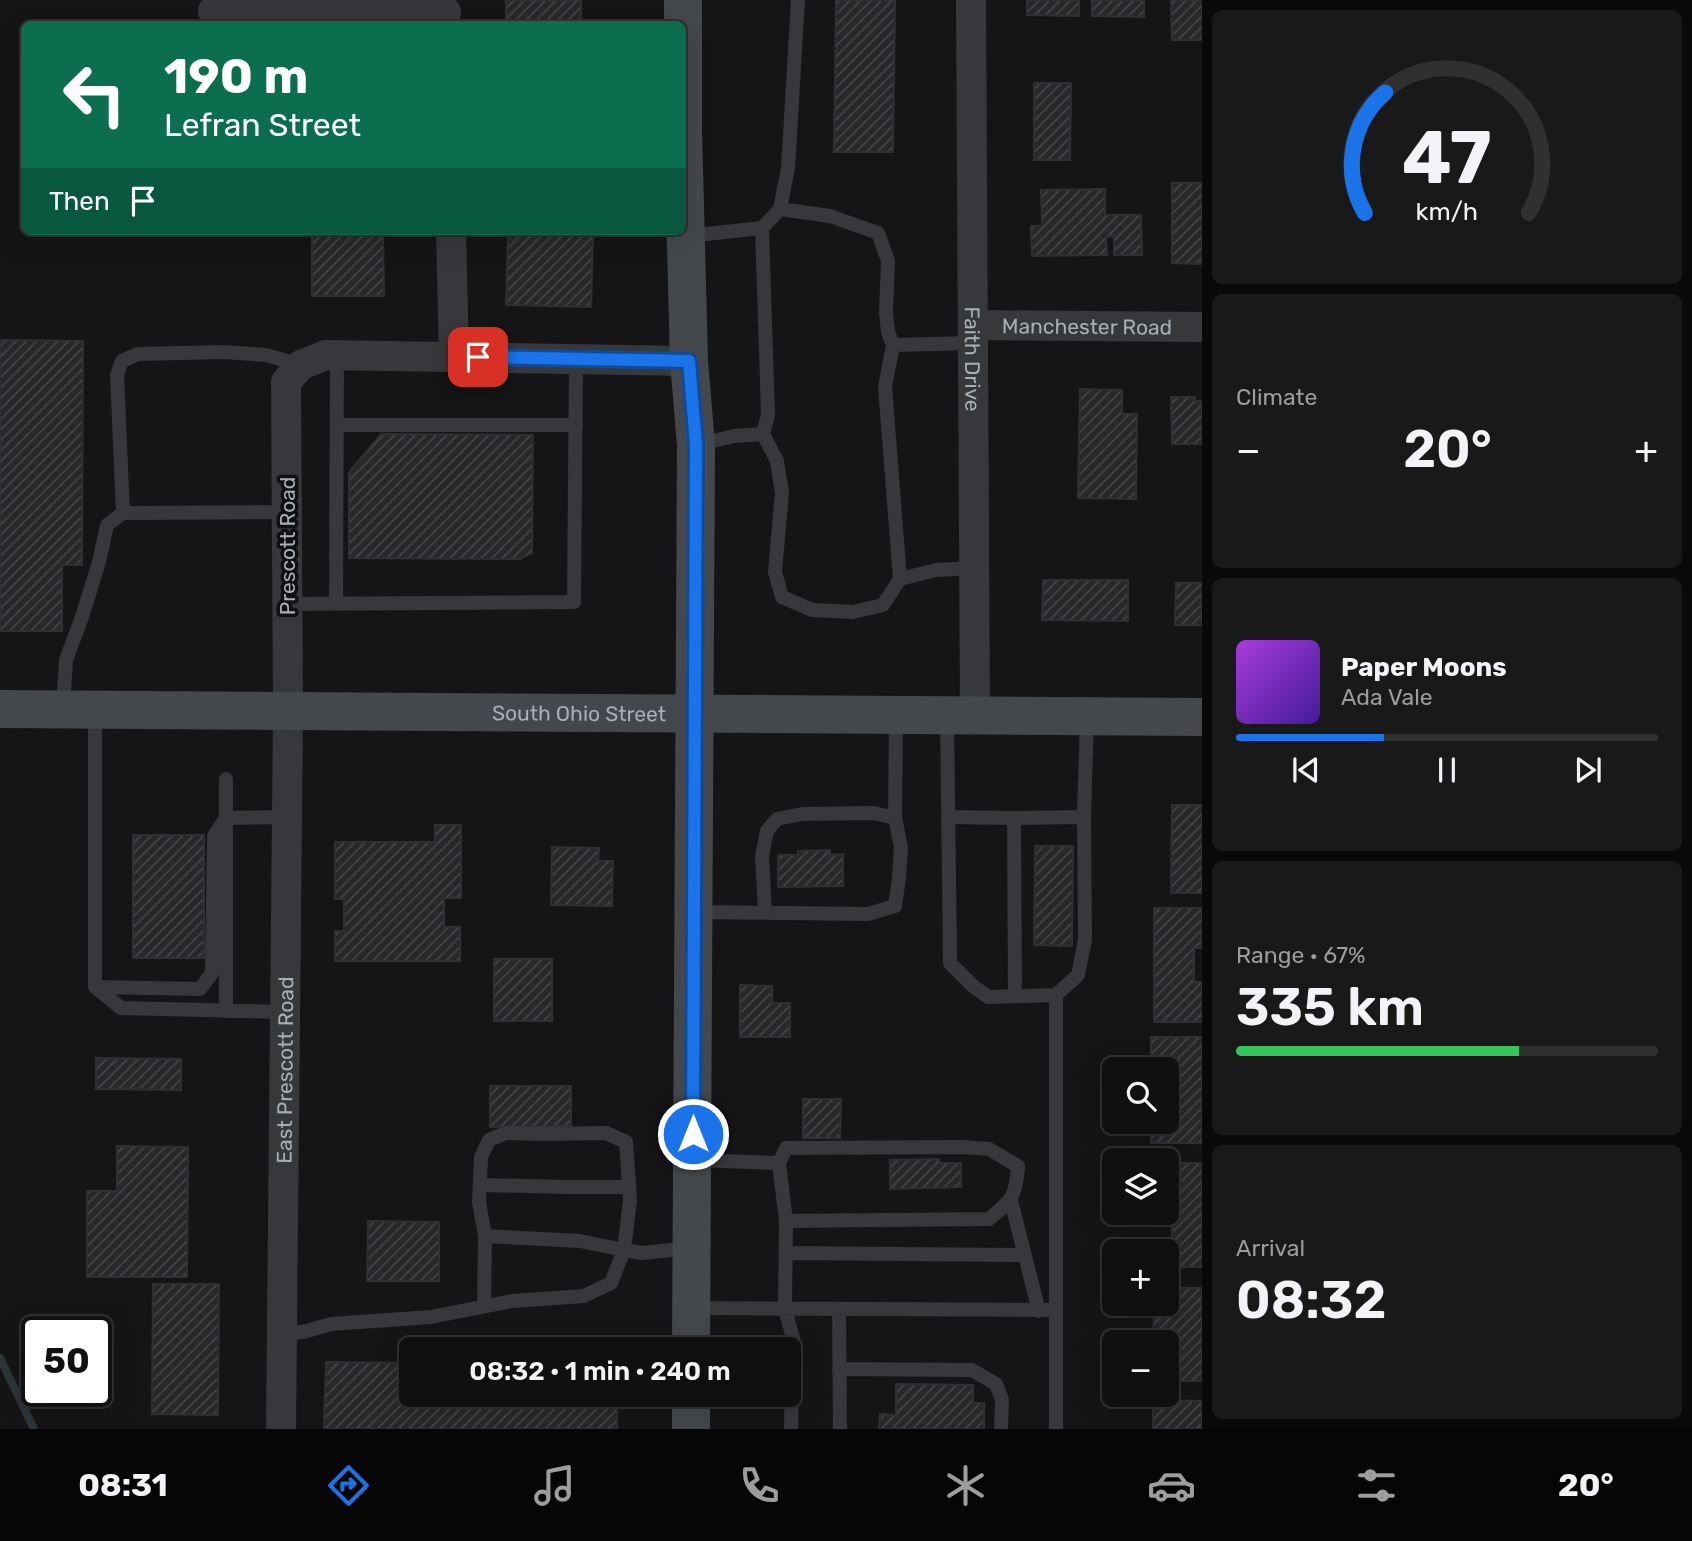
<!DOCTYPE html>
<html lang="en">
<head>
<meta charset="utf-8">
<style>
	:root { --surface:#101011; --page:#19191a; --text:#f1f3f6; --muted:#9c9d9f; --line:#303031; --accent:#1a73e8 }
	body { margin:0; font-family:Rubik,sans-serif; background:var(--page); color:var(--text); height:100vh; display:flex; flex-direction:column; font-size:26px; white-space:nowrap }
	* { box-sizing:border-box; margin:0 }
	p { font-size:23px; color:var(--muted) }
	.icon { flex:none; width:38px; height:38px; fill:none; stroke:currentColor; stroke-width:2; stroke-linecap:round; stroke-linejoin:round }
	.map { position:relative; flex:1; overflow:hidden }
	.details { display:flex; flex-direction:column; gap:10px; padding:10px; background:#090909; width:490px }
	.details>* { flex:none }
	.top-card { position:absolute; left:21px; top:21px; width:665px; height:214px; border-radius:10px; box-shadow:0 7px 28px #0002,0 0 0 2px var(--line); background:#0b6e4f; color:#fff; overflow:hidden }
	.fabs { position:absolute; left:1102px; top:1057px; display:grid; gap:14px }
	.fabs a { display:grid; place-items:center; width:77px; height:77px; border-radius:10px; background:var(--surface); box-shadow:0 7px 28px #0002,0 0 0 2px var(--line); font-size:35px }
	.speed { position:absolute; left:21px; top:1316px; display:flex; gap:14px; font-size:35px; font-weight:700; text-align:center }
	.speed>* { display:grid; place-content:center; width:91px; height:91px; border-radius:50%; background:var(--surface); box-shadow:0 7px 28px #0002,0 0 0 2px var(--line); line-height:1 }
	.speed .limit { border:4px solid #111; border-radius:10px; background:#fff; color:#111 }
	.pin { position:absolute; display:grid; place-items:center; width:60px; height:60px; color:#fff; margin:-30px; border-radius:14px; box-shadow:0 4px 10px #0006 }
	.me { position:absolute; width:77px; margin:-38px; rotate:0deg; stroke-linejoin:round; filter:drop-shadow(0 0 5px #0008) }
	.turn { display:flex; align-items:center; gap:24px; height:147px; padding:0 28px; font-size:32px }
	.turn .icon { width:91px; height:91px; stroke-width:2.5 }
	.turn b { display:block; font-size:49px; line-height:60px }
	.then { display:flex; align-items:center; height:66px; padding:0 28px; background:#0003; gap:14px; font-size:26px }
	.big { font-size:52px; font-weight:600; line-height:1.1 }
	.details .tile { flex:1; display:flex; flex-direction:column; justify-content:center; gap:10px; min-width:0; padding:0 24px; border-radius:10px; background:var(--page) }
	.details .dial { align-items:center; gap:0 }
	.dial svg { height:182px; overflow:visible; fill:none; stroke:var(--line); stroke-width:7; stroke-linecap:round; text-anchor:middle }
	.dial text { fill:var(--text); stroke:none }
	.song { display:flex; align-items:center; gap:21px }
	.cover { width:84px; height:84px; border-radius:10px; background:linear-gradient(135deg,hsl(280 70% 55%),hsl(260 70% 35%)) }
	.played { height:7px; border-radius:4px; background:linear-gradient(90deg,var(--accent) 35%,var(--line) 35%) }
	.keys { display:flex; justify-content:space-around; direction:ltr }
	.heat { display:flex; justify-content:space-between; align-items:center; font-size:38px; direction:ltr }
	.charge { height:10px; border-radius:5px; background:linear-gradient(90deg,#34c759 67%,var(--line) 0) }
	.trip { position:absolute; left:399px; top:1337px; width:402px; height:70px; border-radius:10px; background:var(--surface); box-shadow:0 7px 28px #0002,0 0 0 2px var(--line); font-weight:600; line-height:70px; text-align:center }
	.tab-bar { display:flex; height:112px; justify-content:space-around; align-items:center; background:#060607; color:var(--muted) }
	.tab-bar .icon { width:49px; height:49px }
	.tab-bar .current { color:var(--accent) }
	.tab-bar b { font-size:32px; color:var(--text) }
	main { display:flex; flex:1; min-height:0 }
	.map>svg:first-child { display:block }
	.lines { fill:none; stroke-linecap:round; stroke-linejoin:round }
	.stream { stroke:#2c363a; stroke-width:8 }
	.building { fill:url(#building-hatch); stroke:#2f3033; stroke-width:2 }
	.lane { stroke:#36383c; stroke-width:14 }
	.street { stroke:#36383c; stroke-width:30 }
	.secondary { stroke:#44474c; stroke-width:38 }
	.route-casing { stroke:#114b97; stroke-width:18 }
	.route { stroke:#1a73e8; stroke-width:12 }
	.labels { text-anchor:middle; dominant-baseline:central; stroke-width:7; stroke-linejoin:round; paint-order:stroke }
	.street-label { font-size:21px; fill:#a7afb6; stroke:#101012 }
</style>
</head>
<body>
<main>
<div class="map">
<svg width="1202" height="1429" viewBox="0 0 1202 1429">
	<defs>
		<pattern id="building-hatch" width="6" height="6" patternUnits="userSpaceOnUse" patternTransform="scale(1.75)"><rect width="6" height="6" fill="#28282b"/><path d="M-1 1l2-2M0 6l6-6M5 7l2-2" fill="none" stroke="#444548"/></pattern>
	</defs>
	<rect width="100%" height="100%" fill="#151517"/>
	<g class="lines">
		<!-- stream -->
		<path class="stream" d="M0,1358L34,1429"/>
	</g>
	<!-- building -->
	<path class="building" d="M506,0H581V24H506Z
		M836,0H895L893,152H834Z
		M1027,0H1079V16L1027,15Z
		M1092,0H1144V17L1092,16Z
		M1171,0H1202V40H1172Z
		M1034,83H1071L1070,160H1034Z
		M1172,183H1202V264L1172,263Z
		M1105,189V215H1141L1142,255H1114V236L1106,237L1107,255L1032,256L1031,226H1042L1041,190Z
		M312,231H383L384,296H312Z
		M508,231H593L591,307L506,305Z
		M0,340L83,341L82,565H62V631H0Z
		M1080,389L1122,390V414H1137L1136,499L1078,498Z
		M1171,397H1195V401H1202V444H1172Z
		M381,434L533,435L532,553L520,559L349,558V472Z
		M1043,580H1128V621L1042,620Z
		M1176,583H1202V625H1175Z
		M1172,805H1202V893H1171Z
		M435,825H461V898H444V927H460V961H335V931H344V899H335V842H435Z
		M133,835H204V958H133Z
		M1035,846H1073L1072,946L1034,945Z
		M552,847L599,848L598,861H613L612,906L551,905Z
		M830,850V855L843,854V886L778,887V855H798V851Z
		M1154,908H1202V948H1194V982H1202V1022H1154Z
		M494,959H552V1021H494Z
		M740,985L772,986V1003H790V1037H740Z
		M1151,1037H1202V1143H1151V1122H1167V1069H1151Z
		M96,1058L181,1059V1090L96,1089Z
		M490,1086H571V1126L490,1127Z
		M803,1099H841L840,1138H803Z
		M117,1146L188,1147L187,1277H87V1191H117Z
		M939,1159V1163H961V1187L890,1189V1160Z
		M1180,1163H1202V1267H1172V1178H1180Z
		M368,1221L439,1222V1281H367Z
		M153,1284H219L218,1415L152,1414Z
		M1167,1287L1202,1288V1381H1167V1342H1153L1154,1313H1164V1304H1167Z
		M570,1345L618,1346V1349H570Z
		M326,1362L411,1363V1395H617V1429H324Z
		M896,1384L973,1385V1403H984V1429H879L880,1414L896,1415Z
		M1153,1400L1202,1401V1429H1153Z"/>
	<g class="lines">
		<!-- lane -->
		<path class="lane" d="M780,209L830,216L878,233L888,261L886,312L888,332L893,345L973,343
			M688,236L762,228L780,209L788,168L798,0
			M337,425H576
			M763,434L777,461L782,493L775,572L782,597L812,610L853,612L883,605L900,579L885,387L893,345
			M697,445L734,436L763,434L768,415L762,228
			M123,513L117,375L122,361L138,354L224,352L266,355L301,365
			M900,579L936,570L974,568
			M287,604L574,602L576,359
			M336,604L337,355
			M63,708L66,660L82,617L99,562L107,525L123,513L287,512
			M95,711V987L121,1008L285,1012
			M947,716L950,963L973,986L988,997L1056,995V1429
			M948,817L1014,818L1015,996
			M226,818L287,817
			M895,818L896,718
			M1014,818L1084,817L1087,717
			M696,912L868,914L895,906L899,878L901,847L895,818L874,813L802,814L777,819L767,831L762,856L765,912
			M95,987L200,989L212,973L214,836L226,818
			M1056,995L1078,975L1085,940L1084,817
			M226,1011V779
			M694,1160L779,1163L786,1221L785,1309L793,1338L791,1429
			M779,1163L786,1148L962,1147L989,1149L1018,1166C1016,1197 1012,1200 989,1219L786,1221
			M481,1185L568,1187H629
			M1011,1201L1039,1311
			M786,1253L1024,1255
			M484,1306L485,1236L580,1241L624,1250L630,1200L626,1142L606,1133L544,1134L506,1133L489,1140L481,1157L479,1202L485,1236
			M693,1308L1056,1310
			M839,1309L840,1429
			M282,1335L307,1331L331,1324L431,1317L512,1301L584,1296L611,1283L624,1250L642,1253L691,1248
			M839,1369L972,1370L996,1384L1002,1400L1001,1429"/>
		<!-- street -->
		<g class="street">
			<path id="s1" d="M971,0L975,716"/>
			<path d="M213,11L446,12"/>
			<path d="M451,231L454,357"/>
			<path id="s2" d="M973,325L1202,327"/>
			<path id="s3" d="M281,1429L288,711L286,382L301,365L326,355L689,361"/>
		</g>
		<!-- secondary -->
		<g class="secondary">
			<path d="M683,0V130L689,361L696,445L691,1349"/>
			<path id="s4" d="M0,709L1202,717"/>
			<path d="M691,1429V1395"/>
		</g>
	</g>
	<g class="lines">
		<defs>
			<path id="route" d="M478,357L689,361L696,445L693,1134"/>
		</defs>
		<!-- route casing -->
		<use href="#route" class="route-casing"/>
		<!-- route -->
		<use href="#route" class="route"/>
	</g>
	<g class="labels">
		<!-- street labels -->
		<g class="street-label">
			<text stroke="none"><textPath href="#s2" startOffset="114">Manchester Road</textPath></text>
			<text stroke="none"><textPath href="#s1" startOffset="359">Faith Drive</textPath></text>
			<text transform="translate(287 546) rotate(-90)">Prescott Road</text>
			<text stroke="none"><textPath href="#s4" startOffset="579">South Ohio Street</textPath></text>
			<text stroke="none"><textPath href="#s3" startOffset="359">East Prescott Road</textPath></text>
		</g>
	</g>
</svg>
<div class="fabs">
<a><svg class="icon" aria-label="search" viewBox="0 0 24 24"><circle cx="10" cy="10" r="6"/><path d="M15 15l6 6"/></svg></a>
<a><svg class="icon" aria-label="layers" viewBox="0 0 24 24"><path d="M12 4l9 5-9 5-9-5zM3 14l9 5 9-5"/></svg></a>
<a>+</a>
<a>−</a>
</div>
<div class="speed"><div class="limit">50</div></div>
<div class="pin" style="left:478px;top:357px;background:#d93025"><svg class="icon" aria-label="arrive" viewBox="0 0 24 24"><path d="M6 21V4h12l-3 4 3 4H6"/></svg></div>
<svg class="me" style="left:693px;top:1134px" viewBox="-20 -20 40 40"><circle r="17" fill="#1a73e8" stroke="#fff" stroke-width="3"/><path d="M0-11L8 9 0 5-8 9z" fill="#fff"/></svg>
<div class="trip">08:32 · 1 min · 240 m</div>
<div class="top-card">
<div class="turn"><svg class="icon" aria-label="left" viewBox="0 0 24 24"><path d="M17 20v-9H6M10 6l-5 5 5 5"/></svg><div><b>190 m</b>Lefran Street</div></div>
<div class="then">Then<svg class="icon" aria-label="arrive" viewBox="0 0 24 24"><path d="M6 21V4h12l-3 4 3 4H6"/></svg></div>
</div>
</div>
<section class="details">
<div class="tile dial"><svg viewBox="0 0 100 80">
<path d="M14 69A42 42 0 1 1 86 69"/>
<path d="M14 69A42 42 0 0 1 23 16" stroke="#1a73e8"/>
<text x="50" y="56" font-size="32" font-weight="700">47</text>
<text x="50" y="72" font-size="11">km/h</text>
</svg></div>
<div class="tile"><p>Climate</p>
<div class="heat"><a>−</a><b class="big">20°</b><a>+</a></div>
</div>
<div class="tile">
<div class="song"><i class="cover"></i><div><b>Paper Moons</b><p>Ada Vale</p></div></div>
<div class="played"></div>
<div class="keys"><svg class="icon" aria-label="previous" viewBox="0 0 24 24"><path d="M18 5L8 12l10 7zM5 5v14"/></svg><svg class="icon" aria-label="pause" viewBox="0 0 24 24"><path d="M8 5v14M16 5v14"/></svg><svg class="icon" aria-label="next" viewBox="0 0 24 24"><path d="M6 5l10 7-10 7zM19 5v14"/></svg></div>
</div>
<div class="tile"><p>Range · 67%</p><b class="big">335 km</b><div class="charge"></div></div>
<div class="tile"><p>Arrival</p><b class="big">08:32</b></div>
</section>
</main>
<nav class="tab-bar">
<b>08:31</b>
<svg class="icon current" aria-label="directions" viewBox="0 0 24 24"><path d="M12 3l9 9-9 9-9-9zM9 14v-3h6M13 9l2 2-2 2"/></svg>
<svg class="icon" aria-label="music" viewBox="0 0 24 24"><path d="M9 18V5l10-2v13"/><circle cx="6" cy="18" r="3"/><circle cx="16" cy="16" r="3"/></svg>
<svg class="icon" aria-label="phone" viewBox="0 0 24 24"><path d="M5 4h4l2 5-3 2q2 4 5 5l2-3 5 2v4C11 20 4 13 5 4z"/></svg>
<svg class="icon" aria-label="climate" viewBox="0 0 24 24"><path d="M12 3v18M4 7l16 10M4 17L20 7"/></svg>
<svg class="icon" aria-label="car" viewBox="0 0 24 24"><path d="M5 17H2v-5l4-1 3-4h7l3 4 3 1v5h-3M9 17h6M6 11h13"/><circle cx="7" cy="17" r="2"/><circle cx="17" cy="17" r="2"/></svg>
<svg class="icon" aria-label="filters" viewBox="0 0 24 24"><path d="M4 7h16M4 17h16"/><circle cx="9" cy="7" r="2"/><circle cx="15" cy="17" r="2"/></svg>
<b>20°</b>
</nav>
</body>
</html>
